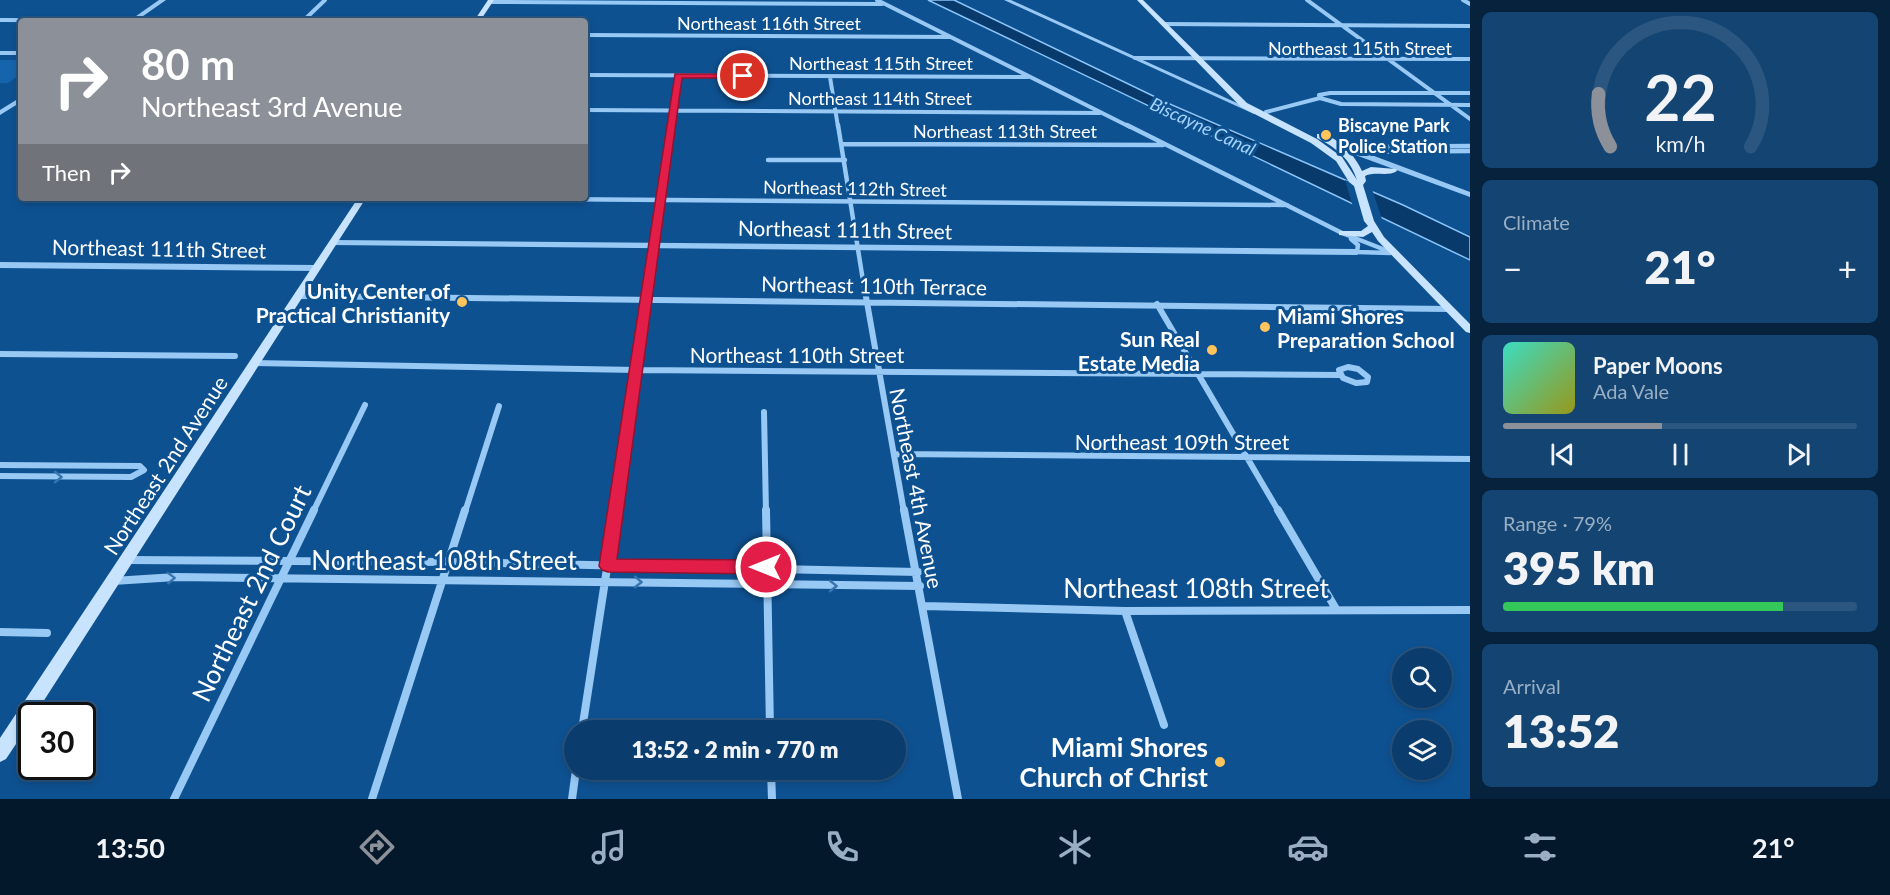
<!DOCTYPE html>
<html lang="en">
<head>
<meta charset="utf-8">
<style>
	:root { --surface:#0a3d6d; --page:#134472; --text:#f1f3f6; --muted:#99aec2; --line:#2a5680; --accent:#8c9099 }
	body { margin:0; font-family:Lato,sans-serif; background:var(--page); color:var(--text); height:100vh; display:flex; flex-direction:column; font-size:22px; white-space:nowrap }
	* { box-sizing:border-box; margin:0 }
	p { font-size:20px; color:var(--muted) }
	.icon { flex:none; width:33px; height:33px; fill:none; stroke:currentColor; stroke-width:2; stroke-linecap:round; stroke-linejoin:round }
	.map { position:relative; flex:1; overflow:hidden }
	.sheet { display:flex; flex-direction:column; gap:12px; padding:12px; background:#06223c; width:420px }
	.sheet>* { flex:none }
	.guide { position:absolute; left:18px; top:18px; width:570px; height:183px; border-radius:6px; box-shadow:0 3px 9px #0003,0 0 0 2px var(--line); background:#8c9099; color:#fff; overflow:hidden }
	.controls { position:absolute; left:1392px; top:648px; display:grid; gap:12px }
	.controls a { display:grid; place-items:center; width:60px; height:60px; border-radius:50%; background:var(--surface); box-shadow:0 3px 9px #0003,0 0 0 2px var(--line); font-size:30px }
	.speed { position:absolute; left:18px; top:702px; display:flex; gap:12px; font-size:30px; font-weight:700; text-align:center }
	.speed>* { display:grid; place-content:center; width:78px; height:78px; border-radius:50%; background:var(--surface); box-shadow:0 3px 9px #0003,0 0 0 2px var(--line); line-height:1 }
	.speed .limit { border:3px solid #111; border-radius:9px; background:#fff; color:#111 }
	.pin { position:absolute; display:grid; place-items:center; width:51px; height:51px; color:#fff; margin:-26px; border:3px solid #fff; border-radius:50%; box-shadow:0 2px 6px #0007 }
	.me { position:absolute; width:66px; margin:-33px; rotate:270deg; stroke-linejoin:round; filter:drop-shadow(0 0 4px #0008) }
	.turn { display:flex; align-items:center; gap:21px; height:126px; padding:0 24px; font-size:27px }
	.turn .icon { width:78px; height:78px; stroke-width:2.5 }
	.turn b { display:block; font-size:42px; line-height:51px }
	.then { display:flex; align-items:center; height:57px; padding:0 24px; background:#0003; gap:12px; font-size:22px }
	.big { font-size:45px; font-weight:800; line-height:1.1 }
	.sheet .widget { flex:1; display:flex; flex-direction:column; justify-content:center; gap:9px; min-width:0; padding:0 21px; border-radius:9px; background:var(--page) }
	.sheet .dial { align-items:center; gap:0 }
	.dial svg { height:156px; overflow:visible; fill:none; stroke:var(--line); stroke-width:7; stroke-linecap:round; text-anchor:middle }
	.dial text { fill:var(--text); stroke:none }
	.song { display:flex; align-items:center; gap:18px }
	.cover { width:72px; height:72px; border-radius:9px; background:linear-gradient(135deg,hsl(170 70% 55%),hsl(60 70% 35%)) }
	.played { height:6px; border-radius:3px; background:linear-gradient(90deg,var(--accent) 45%,var(--line) 45%) }
	.keys { display:flex; justify-content:space-around; direction:ltr }
	.heat { display:flex; justify-content:space-between; align-items:center; font-size:33px; direction:ltr }
	.charge { height:9px; border-radius:4px; background:linear-gradient(90deg,#34c759 79%,var(--line) 0) }
	.trip { position:absolute; left:564px; top:720px; width:342px; height:60px; border-radius:30px; background:var(--surface); box-shadow:0 3px 9px #0003,0 0 0 2px var(--line); font-weight:800; line-height:60px; text-align:center }
	.dock { display:flex; height:96px; justify-content:space-around; align-items:center; background:#04182c; color:var(--muted) }
	.dock .icon { width:42px; height:42px }
	.dock .active { color:var(--accent) }
	.dock b { font-size:27px; color:var(--text) }
	main { display:flex; flex:1; min-height:0 }
	.map>svg:first-child { display:block }
	.green { fill:#1664ac }
	.water { fill:#083a6c; stroke:#8ac4f8; stroke-width:1.5 }
	.pier { fill:#0e5191 }
	.lines { fill:none; stroke-linecap:round; stroke-linejoin:round }
	.minor-far3 { stroke:#98c8f4; stroke-width:4 }
	.minor-far2 { stroke:#98c8f4; stroke-width:4.5 }
	.minor-far1 { stroke:#98c8f4; stroke-width:6 }
	.minor { stroke:#98c8f4; stroke-width:8 }
	.tertiary { fill:#98c8f4; fill-rule:evenodd }
	.secondary { fill:#c8e3fd; fill-rule:evenodd }
	.oneway { stroke:#3775af }
	.route { fill:#e11d48; stroke:#92132f; stroke-width:1.5 }
	.poi-dot { fill:#ffc45b; stroke:#0e5191; stroke-width:2 }
	.labels { text-anchor:middle; dominant-baseline:central; stroke-width:6; stroke-linejoin:round; paint-order:stroke }
	.far-street-label { font-size:18px; fill:#fff; stroke:#0e5191 }
	.far-poi-label { font-size:18px; font-weight:bold; fill:#fff; stroke:#0e5191; text-anchor:start }
	.far-water-label { font-size:18px; font-style:italic; fill:#a4d2fb; stroke:#0e5191 }
	.street-label { font-size:21px; fill:#fff; stroke:#0e5191 }
	.poi-label { font-size:21px; font-weight:bold; fill:#fff; stroke:#0e5191; text-anchor:end }
	.near-street-label { font-size:26px; fill:#fff; stroke:#0e5191 }
	.near-poi-label { font-size:26px; font-weight:bold; fill:#fff; stroke:#0e5191; text-anchor:end }
</style>
</head>
<body>
<main>
<div class="map">
<svg width="1470" height="799" viewBox="0 0 1470 799">
	<rect width="100%" height="100%" fill="#0e5191"/>
	<!-- green -->
	<path class="green" d="M0,60H21V74L8,83H0Z"/>
	<!-- water -->
	<path class="water" d="M928,0H954L1172,105L1403,205L1470,237V260Z"/>
	<!-- pier -->
	<path class="pier" d="M1345,180L1372,189L1382,219L1353,207Z"/>
	<g class="lines">
		<!-- minor-far3 -->
		<path class="minor-far3" d="M877,0L1130,127
			M1307,0L1470,119
			M1463,0L1470,4
			M490,2L882,4
			M0,20L282,21
			M303,21L325,0
			M1164,24L1470,26
			M585,35L950,37
			M0,53H21
			M1135,58L1470,59
			M585,75L1028,77
			M830,77L838,127
			M1320,98L1319,95L1330,93H1470
			M585,110L1100,113
			M1266,112L1320,98L1341,104L1470,105
			M585,122L588,110
			M671,127L678,76"/>
		<!-- minor-far2 -->
		<path class="minor-far2" d="M838,125L865,293
			M1127,125L1342,233L1393,253
			M842,144L1163,145
			M1342,147L1470,146
			M1351,152L1470,151
			M768,160H845
			M423,198L1287,205
			M1351,239L1358,245L1357,252L1390,253
			M649,293L671,125"/>
		<!-- minor-far1 -->
		<path class="minor-far1" d="M865,291L904,512
			M298,296L1449,309
			M1157,304L1279,512
			M0,354L235,356
			M254,363L637,370L1340,375
			M1348,367L1358,369L1368,377L1367,382L1356,383L1343,378L1339,370Z
			M764,412L766,512
			M894,454L1470,459
			M0,465L140,466L144,470L131,477L0,476
			M313,512L365,405
			M465,512L499,406
			M616,512L649,291"/>
		<!-- minor -->
		<path class="minor" d="M766,510L770,730
			M904,510L958,799
			M1278,510L1336,609
			M126,560L447,562L918,572
			M113,581L176,577L920,586
			M923,606L1125,611L1470,610
			M1125,611L1164,725
			M0,632L47,633
			M582,730L616,510
			M771,770L772,799
			M174,799L314,510
			M372,799L465,510
			M572,799L576,770"/>
		<!-- tertiary -->
		<path class="tertiary" d="M159,0H166L136,21H129Z
			M1004,0H1011L1259,113L1254,114Z
			M21,97V102L0,115V110Z
			M1339,145H1345L1470,192V197L1339,149Z
			M333,240L1357,249L1361,252L1357,255L330,245V241Z
			M0,262L317,265L321,268L317,271L0,268Z"/>
		<!-- secondary -->
		<path class="secondary" d="M488,0H494L480,21H474Z
			M1137,0H1143L1247,103L1317,139L1342,157L1357,180C1350,159 1337,148 1317,138V134C1336,134 1355,155 1362,171L1371,167L1396,169L1397,171C1388,177 1375,171 1365,176L1366,181L1363,185L1374,221L1384,237L1470,324V333L1466,332L1378,241L1372,232L1363,237L1339,235V231H1361L1368,226L1364,221L1354,186L1349,182L1336,161L1311,143L1241,107Z
			M358,198H366L34,716H32V720L6,759L0,762V738Z"/>
	</g>
	<!-- one-way arrows -->
	<defs><path id="oneway-chevron" d="M-2-3.5L2.5 0L-2 3.5" fill="none" stroke-width="1.6" stroke-linecap="round" stroke-linejoin="round" transform="scale(1.5)"/></defs>
	<g class="oneway">
		<use href="#oneway-chevron" transform="translate(58 477) rotate(1)"/>
		<use href="#oneway-chevron" transform="translate(171 578) rotate(-2)"/>
		<use href="#oneway-chevron" transform="translate(638 582) rotate(1)"/>
		<use href="#oneway-chevron" transform="translate(833 586) rotate(1)"/>
	</g>
	<!-- route -->
	<path class="route" d="M675,74H743L747,76L743,78H682L617,559L766,560L772,562L775,567L772,572L766,574L608,572L602,570L599,566Z"/>
	<!-- markers -->
	<g class="poi-dot">
		<circle cx="1326" cy="135" r="6"/>
		<circle cx="462" cy="302" r="6"/>
		<circle cx="1265" cy="327" r="6"/>
		<circle cx="1212" cy="350" r="6"/>
		<circle cx="1220" cy="762" r="6"/>
	</g>
	<g class="labels">
		<!-- far-street labels -->
		<g class="far-street-label">
			<text x="769" y="23">Northeast 116th Street</text>
			<text x="1360" y="48">Northeast 115th Street</text>
			<text x="881" y="63">Northeast 115th Street</text>
			<text x="880" y="98">Northeast 114th Street</text>
			<text x="1005" y="131">Northeast 113th Street</text>
			<text transform="translate(855 188) rotate(1)">Northeast 112th Street</text>
		</g>
		<!-- far-poi labels -->
		<g class="far-poi-label">
			<text x="1338" y="125">Biscayne Park<tspan x="1338" dy="21">Police Station</tspan></text>
		</g>
		<!-- far-water labels -->
		<g class="far-water-label">
			<text transform="translate(1203 126) rotate(25)">Biscayne Canal</text>
		</g>
		<!-- street labels -->
		<g class="street-label">
			<text transform="translate(845 229) rotate(1)">Northeast 111th Street</text>
			<text transform="translate(159 248) rotate(1)">Northeast 111th Street</text>
			<text transform="translate(874 285) rotate(1)">Northeast 110th Terrace</text>
			<text x="797" y="354">Northeast 110th Street</text>
			<text x="1182" y="441">Northeast 109th Street</text>
			<text transform="translate(165 465) rotate(-57)">Northeast 2nd Avenue</text>
			<text transform="translate(917 488) rotate(79)">Northeast 4th Avenue</text>
		</g>
		<!-- poi labels -->
		<g class="poi-label">
			<text x="450" y="290">Unity Center of<tspan x="450" dy="24">Practical Christianity</tspan></text>
			<text x="1277" y="315" text-anchor="start">Miami Shores<tspan x="1277" dy="24">Preparation School</tspan></text>
			<text x="1200" y="338">Sun Real<tspan x="1200" dy="24">Estate Media</tspan></text>
		</g>
		<!-- near-street labels -->
		<g class="near-street-label">
			<text x="444" y="560">Northeast 108th Street</text>
			<text x="1196" y="588">Northeast 108th Street</text>
			<text transform="translate(251 593) rotate(-64)">Northeast 2nd Court</text>
		</g>
		<!-- near-poi labels -->
		<g class="near-poi-label">
			<text x="1208" y="747">Miami Shores<tspan x="1208" dy="30">Church of Christ</tspan></text>
		</g>
	</g>
</svg>
<div class="controls">
<a><svg class="icon" aria-label="search" viewBox="0 0 24 24"><circle cx="10" cy="10" r="6"/><path d="M15 15l6 6"/></svg></a>
<a><svg class="icon" aria-label="layers" viewBox="0 0 24 24"><path d="M12 4l9 5-9 5-9-5zM3 14l9 5 9-5"/></svg></a>
</div>
<div class="speed"><div class="limit">30</div></div>
<div class="pin" style="left:743px;top:76px;background:#d93025"><svg class="icon" aria-label="arrive" viewBox="0 0 24 24"><path d="M6 21V4h12l-3 4 3 4H6"/></svg></div>
<svg class="me" style="left:766px;top:567px" viewBox="-20 -20 40 40"><circle r="17" fill="#e11d48" stroke="#fff" stroke-width="3"/><path d="M0-11L8 9 0 5-8 9z" fill="#fff"/></svg>
<div class="trip">13:52 · 2 min · 770 m</div>
<div class="guide">
<div class="turn"><svg class="icon" aria-label="right" viewBox="0 0 24 24"><path d="M7 20v-9h11M14 6l5 5-5 5"/></svg><div><b>80 m</b>Northeast 3rd Avenue</div></div>
<div class="then">Then<svg class="icon" aria-label="right" viewBox="0 0 24 24"><path d="M7 20v-9h11M14 6l5 5-5 5"/></svg></div>
</div>
</div>
<section class="sheet">
<div class="widget dial"><svg viewBox="0 0 100 80">
<path d="M14 69A42 42 0 1 1 86 69"/>
<path d="M14 69A42 42 0 0 1 8 42" stroke="#8c9099"/>
<text x="50" y="56" font-size="32" font-weight="700">22</text>
<text x="50" y="72" font-size="11">km/h</text>
</svg></div>
<div class="widget"><p>Climate</p>
<div class="heat"><a>−</a><b class="big">21°</b><a>+</a></div>
</div>
<div class="widget">
<div class="song"><i class="cover"></i><div><b>Paper Moons</b><p>Ada Vale</p></div></div>
<div class="played"></div>
<div class="keys"><svg class="icon" aria-label="previous" viewBox="0 0 24 24"><path d="M18 5L8 12l10 7zM5 5v14"/></svg><svg class="icon" aria-label="pause" viewBox="0 0 24 24"><path d="M8 5v14M16 5v14"/></svg><svg class="icon" aria-label="next" viewBox="0 0 24 24"><path d="M6 5l10 7-10 7zM19 5v14"/></svg></div>
</div>
<div class="widget"><p>Range · 79%</p><b class="big">395 km</b><div class="charge"></div></div>
<div class="widget"><p>Arrival</p><b class="big">13:52</b></div>
</section>
</main>
<nav class="dock">
<b>13:50</b>
<svg class="icon active" aria-label="directions" viewBox="0 0 24 24"><path d="M12 3l9 9-9 9-9-9zM9 14v-3h6M13 9l2 2-2 2"/></svg>
<svg class="icon" aria-label="music" viewBox="0 0 24 24"><path d="M9 18V5l10-2v13"/><circle cx="6" cy="18" r="3"/><circle cx="16" cy="16" r="3"/></svg>
<svg class="icon" aria-label="phone" viewBox="0 0 24 24"><path d="M5 4h4l2 5-3 2q2 4 5 5l2-3 5 2v4C11 20 4 13 5 4z"/></svg>
<svg class="icon" aria-label="climate" viewBox="0 0 24 24"><path d="M12 3v18M4 7l16 10M4 17L20 7"/></svg>
<svg class="icon" aria-label="car" viewBox="0 0 24 24"><path d="M5 17H2v-5l4-1 3-4h7l3 4 3 1v5h-3M9 17h6M6 11h13"/><circle cx="7" cy="17" r="2"/><circle cx="17" cy="17" r="2"/></svg>
<svg class="icon" aria-label="filters" viewBox="0 0 24 24"><path d="M4 7h16M4 17h16"/><circle cx="9" cy="7" r="2"/><circle cx="15" cy="17" r="2"/></svg>
<b>21°</b>
</nav>
</body>
</html>
